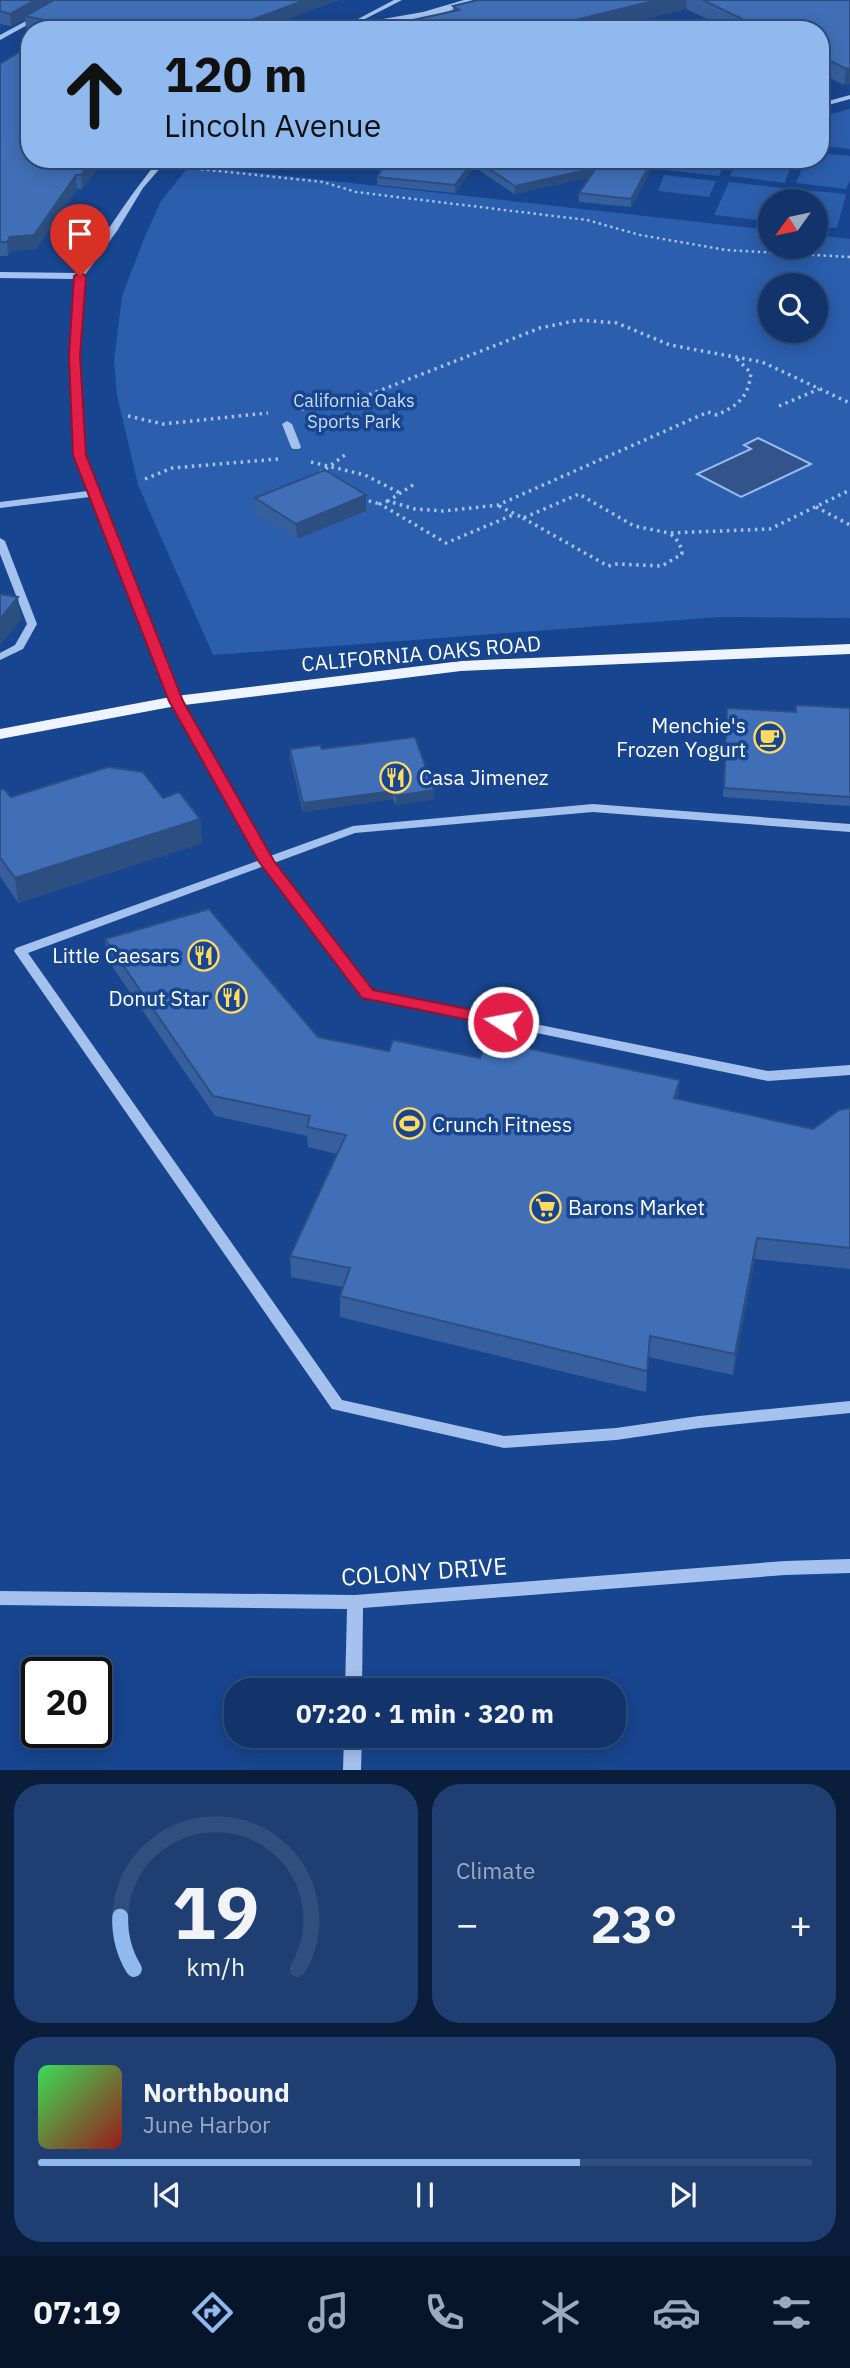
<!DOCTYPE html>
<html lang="en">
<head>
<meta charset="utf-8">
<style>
	:root { --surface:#12346b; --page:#1f3f73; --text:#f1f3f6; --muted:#9caac1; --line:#314f7e; --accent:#90b9f0 }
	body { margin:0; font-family:"IBM Plex Sans",sans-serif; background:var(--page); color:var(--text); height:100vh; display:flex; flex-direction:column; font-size:26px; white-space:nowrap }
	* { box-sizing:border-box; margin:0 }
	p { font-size:23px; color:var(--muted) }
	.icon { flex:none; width:38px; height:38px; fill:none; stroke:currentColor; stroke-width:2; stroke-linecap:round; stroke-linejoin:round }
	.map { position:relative; height:1770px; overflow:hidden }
	.details { display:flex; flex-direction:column; gap:14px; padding:14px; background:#0a1d3b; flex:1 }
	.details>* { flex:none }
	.banner { position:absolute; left:21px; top:21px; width:808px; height:147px; border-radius:28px; box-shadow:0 4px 18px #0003,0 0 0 2px var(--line); background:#90b9f0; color:#111; overflow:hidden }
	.needle { width:46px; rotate:237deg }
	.tools { position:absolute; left:758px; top:189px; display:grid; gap:14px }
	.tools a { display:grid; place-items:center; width:70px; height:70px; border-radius:50%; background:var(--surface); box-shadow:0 4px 18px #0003,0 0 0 2px var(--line); font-size:35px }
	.speed { position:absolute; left:21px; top:1657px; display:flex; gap:14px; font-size:35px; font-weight:700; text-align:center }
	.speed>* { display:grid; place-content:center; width:91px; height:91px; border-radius:50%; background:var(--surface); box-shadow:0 4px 18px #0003,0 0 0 2px var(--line); line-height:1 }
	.speed .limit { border:4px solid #111; border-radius:10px; background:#fff; color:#111 }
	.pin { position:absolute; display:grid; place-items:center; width:60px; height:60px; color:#fff; margin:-72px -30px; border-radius:50% 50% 50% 0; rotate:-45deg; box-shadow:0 0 7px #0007 }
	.pin .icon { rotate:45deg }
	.me { position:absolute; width:77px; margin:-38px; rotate:281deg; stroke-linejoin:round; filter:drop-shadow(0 0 5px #0008) }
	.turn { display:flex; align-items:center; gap:24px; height:147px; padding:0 28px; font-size:32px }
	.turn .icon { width:91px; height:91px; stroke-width:2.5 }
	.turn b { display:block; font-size:49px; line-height:60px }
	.big { font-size:52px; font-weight:700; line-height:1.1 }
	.details .card { flex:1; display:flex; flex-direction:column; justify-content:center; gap:10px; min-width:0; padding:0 24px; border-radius:28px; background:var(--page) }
	.details .dial { align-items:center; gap:0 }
	.dial svg { height:182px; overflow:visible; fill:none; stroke:var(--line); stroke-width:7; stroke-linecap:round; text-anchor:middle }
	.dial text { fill:var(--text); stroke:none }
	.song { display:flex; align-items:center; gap:21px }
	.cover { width:84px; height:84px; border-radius:10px; background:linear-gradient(135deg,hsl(130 70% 55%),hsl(0 70% 35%)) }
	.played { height:7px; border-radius:4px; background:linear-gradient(90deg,var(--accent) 70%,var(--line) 70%) }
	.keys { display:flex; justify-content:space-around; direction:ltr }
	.heat { display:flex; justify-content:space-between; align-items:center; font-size:38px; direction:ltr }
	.details .tiles { flex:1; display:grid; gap:14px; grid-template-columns:1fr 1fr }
	.card:last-child { grid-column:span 2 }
	.trip { position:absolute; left:224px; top:1678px; width:402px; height:70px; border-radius:28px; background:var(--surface); box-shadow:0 4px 18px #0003,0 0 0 2px var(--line); font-weight:700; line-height:70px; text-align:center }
	.tab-bar { display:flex; height:112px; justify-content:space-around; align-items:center; background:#07152b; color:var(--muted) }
	.tab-bar .icon { width:49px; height:49px }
	.tab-bar .current { color:var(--accent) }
	.tab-bar b { font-size:32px; color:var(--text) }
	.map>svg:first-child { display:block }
	.green { fill:#2b5ead; fill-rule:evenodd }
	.water { fill:#33548a; stroke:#97bcf1; stroke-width:2 }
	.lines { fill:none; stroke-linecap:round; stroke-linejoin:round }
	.path-far1 { stroke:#a5c2ef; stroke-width:2.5; stroke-dasharray:2.5 3.5; stroke-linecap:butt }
	.path { stroke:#a5c2ef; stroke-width:3.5; stroke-dasharray:2.5 4.5; stroke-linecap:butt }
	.minor { fill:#a5c2ef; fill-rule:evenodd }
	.major { fill:#edf3ff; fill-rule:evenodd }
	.wall { fill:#375f9d }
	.shaded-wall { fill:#2d4e80 }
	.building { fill:#406fb7; stroke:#2d4e80; stroke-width:2 }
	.route { fill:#e11d48; stroke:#92132f; stroke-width:2 }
	.labels { text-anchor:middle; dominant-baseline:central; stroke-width:7; stroke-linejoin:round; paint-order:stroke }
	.far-park-label { font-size:18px; fill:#cbdefb; stroke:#18458f }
	.street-label { font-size:21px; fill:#fff; stroke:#18458f }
	.poi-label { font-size:21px; fill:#fff; stroke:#18458f; text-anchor:end }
	.near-street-label { font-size:24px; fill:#fff; stroke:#18458f }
</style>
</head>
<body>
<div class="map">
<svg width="850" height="1770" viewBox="0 0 850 1770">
	<rect width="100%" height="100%" fill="#18458f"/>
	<!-- green -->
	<path class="green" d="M850,109V149L821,146V117Z
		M821,153L850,156V180L846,189L796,183L806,159H821Z
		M672,159H727L719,176L666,170Z
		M738,159H793L785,183L730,176Z
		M190,165L770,230V247H816V235L850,239V618L720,617L213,655L138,485L117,395L114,361L122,296L144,239L161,201ZM770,285H816V331H770Z
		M664,175L716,181L709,197L658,191Z
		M729,182L782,188L776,201H770L767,221L714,215Z
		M794,189L846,194L837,228L816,226V201H789Z"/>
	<!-- water -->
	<path class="water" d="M758,438L811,464L741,497L697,474L751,449L744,445Z"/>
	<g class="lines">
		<!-- path-far1 -->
		<path class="path-far1" d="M189,168L323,182L356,192L587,220L640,235L726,250L850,257"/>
		<!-- path -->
		<path class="path" d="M779,406L819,389
			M301,409L353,401L540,328L579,320L617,323L670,345L762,362L850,403
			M128,416L163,424L268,413
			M311,462L365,475L400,493
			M320,473L345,455
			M145,479L172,468L278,459
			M413,485L388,501L415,509L443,511L498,505L708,412L717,415C739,405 748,397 751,373L736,358
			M362,499L380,504
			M388,501L380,504L446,543L515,514
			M499,506L523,518L579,494L634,526L669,533L770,529L850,490
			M816,507L850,525
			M523,518L608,566L617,564L662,566L682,554C681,544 677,539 669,533"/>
		<!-- minor -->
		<path class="minor" d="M65,0H73L0,40V35Z
			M394,0H402L361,21L356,20Z
			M464,0H473C440,21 385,22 346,30L340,28L360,23L423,12Z
			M850,95V99L821,107V103Z
			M160,159H168L143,188L117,231L84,276L79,356L84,455L182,701L270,856L353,826L593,804L850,824V832L593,812L355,833L274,863L372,991L768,1071L850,1065V1075L768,1081L363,997L264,866L28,953L342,1400L504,1436L616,1428L699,1416L850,1401V1413L699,1428L616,1440L504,1448L332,1409L14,951L16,948L260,860L170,701L90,497L0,508V502L88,491L74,455L69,356L76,279L0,278V272L78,273C105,236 129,195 160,159Z
			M287,421L292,424L301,447L299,449H293L291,447L282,424Z
			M0,538L5,541L37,624L23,649L0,660V653L15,645L27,624L0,554Z
			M850,1559V1573L785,1575L363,1608L362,1690H345L347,1609L0,1605V1591L355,1595L785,1561Z
			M344,1736H362L361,1770H343Z"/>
		<!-- major -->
		<path class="major" d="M850,644V654L461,671L176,706L0,739V729L176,696L461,661Z"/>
	</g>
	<!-- wall -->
	<path class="wall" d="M0,0H338L259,30H30L26,29L25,19L11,26L0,24Z
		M478,0H850V84L844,85L821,74V30H730L686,9L600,30H399V23L453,11V6Z
		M0,64L30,159H105L82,189H77L36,249L11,251L8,256H0Z
		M388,159H626L650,172L631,207L579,202V193L590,177L514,194L474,167L455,193L377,185V177Z
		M255,498L366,511L297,539L256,514Z
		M850,708V806L723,797L726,716Z
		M290,749H322L434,790V799L396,805L393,799L303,812L290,758Z
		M0,790L11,797L163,798L200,819L202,843L18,903L0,876Z
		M105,939L318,1037L389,1051L678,1099L813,1129L850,1108V1269L755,1259L733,1375L648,1357L646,1392L340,1317V1296L343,1287L291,1277L290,1256L337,1154L308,1147L307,1136L215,1116L107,959Z"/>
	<!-- shaded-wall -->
	<path class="shaded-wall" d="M35,0H59L25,16V19L11,26L10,14Z
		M305,0H338L259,30H225Z
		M657,0H687L686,9L600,30H535Z
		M850,68V84L844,85L846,69Z
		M94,159H105L82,189L81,175Z
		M474,159V167L455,193V185Z
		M650,164V172L631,207V199Z
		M596,168L595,176L514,194L515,186Z
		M76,175L77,189L36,249L11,251L8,256L7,242L10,237Z
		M366,495V511L297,539L296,524Z
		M18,597L21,620L0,645V619Z
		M434,790V799L396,805V796Z
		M393,791V799L303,812V803Z
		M200,819L202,843L18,903L15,878Z
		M680,1080L678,1101L674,1098Z
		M757,1238L755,1259L733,1375L735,1354Z"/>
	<!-- building -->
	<path class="building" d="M0,0H35L10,14L0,11Z
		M54,0H305L225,30H54L63,24L25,16Z
		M478,0H657L535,30H411L399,23L459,10L453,6Z
		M703,0H850V68L846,69L821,56V30H765Z
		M30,45V159H94L81,175H76L34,235L10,237L7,242H0V64Z
		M388,159H474L455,185L377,177Z
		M474,159H626L631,162L650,164L631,199L579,193L596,168L515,186Z
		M325,470L366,495L296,524L255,498Z
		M0,594L18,597L0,619Z
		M796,705L850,708V797L724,788L727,708L796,712Z
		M415,737L434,790L396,796L393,791L303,803L290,749L320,745L322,749Z
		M108,767L143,772L163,798L179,792L200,819L15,878L0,857V790L4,789L11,797Z
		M209,909L318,1037L389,1051L393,1040L480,1058L488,1040L680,1080L674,1098L813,1129L839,1110L850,1108V1248L757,1238L735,1354L650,1336L647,1371L340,1296L350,1268L290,1256L346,1135L307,1127L310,1116L213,1096L105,939Z"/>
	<!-- route -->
	<path class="route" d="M80,272L86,276L80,356L86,455L183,701L274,861L373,990L503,1016L509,1018L512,1022L509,1026L503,1027L362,998L259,862L169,701L73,455L69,356L74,276Z"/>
	<!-- icons -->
	<defs>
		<symbol id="cafe-ring" viewBox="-11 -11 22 22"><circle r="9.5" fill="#18458f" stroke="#ffda63" stroke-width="1.5"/><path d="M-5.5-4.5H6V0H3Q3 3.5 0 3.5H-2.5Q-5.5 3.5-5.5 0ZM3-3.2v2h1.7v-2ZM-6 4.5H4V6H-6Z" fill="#ffda63"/></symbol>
		<symbol id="restaurant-ring" viewBox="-11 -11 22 22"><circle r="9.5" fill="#18458f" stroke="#ffda63" stroke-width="1.5"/><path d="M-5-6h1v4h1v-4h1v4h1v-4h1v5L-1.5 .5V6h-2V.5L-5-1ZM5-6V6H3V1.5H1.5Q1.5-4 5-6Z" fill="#ffda63"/></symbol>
		<symbol id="stadium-ring" viewBox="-11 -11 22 22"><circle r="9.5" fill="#18458f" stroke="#ffda63" stroke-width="1.5"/><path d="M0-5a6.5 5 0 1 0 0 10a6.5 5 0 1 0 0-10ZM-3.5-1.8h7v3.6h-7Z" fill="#ffda63"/></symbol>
		<symbol id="supermarket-ring" viewBox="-11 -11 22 22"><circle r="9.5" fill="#18458f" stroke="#ffda63" stroke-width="1.5"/><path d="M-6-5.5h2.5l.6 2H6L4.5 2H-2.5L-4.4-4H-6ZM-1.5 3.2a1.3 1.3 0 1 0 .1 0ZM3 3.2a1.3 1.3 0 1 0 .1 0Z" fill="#ffda63"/></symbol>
	</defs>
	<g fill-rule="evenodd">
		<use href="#cafe-ring" x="752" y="720" width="35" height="35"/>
		<use href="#restaurant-ring" x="378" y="760" width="35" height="35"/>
		<use href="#restaurant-ring" x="186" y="938" width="35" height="35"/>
		<use href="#restaurant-ring" x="214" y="980" width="35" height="35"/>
		<use href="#stadium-ring" x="392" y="1106" width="35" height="35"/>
		<use href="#supermarket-ring" x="528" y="1190" width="35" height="35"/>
	</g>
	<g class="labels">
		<!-- far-park labels -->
		<g class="far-park-label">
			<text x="354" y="400">California Oaks<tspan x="354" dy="21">Sports Park</tspan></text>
		</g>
		<!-- street labels -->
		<g class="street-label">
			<text transform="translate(421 653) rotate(-5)">CALIFORNIA OAKS ROAD</text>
		</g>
		<!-- poi labels -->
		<g class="poi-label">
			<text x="746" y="725">Menchie's<tspan x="746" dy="24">Frozen Yogurt</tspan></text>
			<text x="419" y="777" text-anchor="start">Casa Jimenez</text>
			<text x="180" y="955">Little Caesars</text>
			<text x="209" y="998">Donut Star</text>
			<text x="432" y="1124" text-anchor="start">Crunch Fitness</text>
			<text x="568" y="1207" text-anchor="start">Barons Market</text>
		</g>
		<!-- near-street labels -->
		<g class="near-street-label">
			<text transform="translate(424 1571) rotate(-4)">COLONY DRIVE</text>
		</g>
	</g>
</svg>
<div class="tools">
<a><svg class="needle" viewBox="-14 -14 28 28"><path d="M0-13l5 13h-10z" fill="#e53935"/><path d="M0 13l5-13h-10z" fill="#9caac1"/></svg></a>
<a><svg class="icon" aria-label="search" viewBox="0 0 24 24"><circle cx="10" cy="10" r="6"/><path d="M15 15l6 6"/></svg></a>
</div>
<div class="speed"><div class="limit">20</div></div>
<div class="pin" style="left:80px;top:276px;background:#d93025"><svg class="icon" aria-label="arrive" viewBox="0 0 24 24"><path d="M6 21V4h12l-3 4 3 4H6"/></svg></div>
<svg class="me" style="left:503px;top:1022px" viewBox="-20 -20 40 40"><circle r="17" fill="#e11d48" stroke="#fff" stroke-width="3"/><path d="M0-11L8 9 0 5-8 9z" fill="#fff"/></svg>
<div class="trip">07:20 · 1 min · 320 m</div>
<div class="banner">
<div class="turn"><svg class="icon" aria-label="ahead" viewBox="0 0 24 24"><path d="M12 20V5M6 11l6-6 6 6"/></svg><div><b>120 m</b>Lincoln Avenue</div></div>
</div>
</div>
<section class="details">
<div class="tiles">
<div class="card dial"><svg viewBox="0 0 100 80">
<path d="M14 69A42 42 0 1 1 86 69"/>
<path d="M14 69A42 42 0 0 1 8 46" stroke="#90b9f0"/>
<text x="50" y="56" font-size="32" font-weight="700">19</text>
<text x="50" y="72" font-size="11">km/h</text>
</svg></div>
<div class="card"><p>Climate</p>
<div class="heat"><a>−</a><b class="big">23°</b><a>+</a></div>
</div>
<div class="card">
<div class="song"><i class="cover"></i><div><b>Northbound</b><p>June Harbor</p></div></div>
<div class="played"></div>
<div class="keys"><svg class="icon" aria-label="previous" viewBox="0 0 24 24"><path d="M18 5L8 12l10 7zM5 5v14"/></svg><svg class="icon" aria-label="pause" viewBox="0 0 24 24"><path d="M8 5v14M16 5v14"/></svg><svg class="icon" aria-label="next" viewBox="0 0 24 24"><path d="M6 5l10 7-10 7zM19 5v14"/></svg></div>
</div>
</div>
</section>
<nav class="tab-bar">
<b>07:19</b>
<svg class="icon current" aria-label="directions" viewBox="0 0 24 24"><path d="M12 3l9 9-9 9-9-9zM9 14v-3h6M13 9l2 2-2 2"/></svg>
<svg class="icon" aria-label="music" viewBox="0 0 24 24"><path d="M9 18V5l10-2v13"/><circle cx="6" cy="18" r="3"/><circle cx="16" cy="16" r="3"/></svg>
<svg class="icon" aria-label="phone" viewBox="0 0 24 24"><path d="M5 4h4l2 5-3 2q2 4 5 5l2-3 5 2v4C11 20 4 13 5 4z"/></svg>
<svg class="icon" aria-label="climate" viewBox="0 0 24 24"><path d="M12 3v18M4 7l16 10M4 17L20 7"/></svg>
<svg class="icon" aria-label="car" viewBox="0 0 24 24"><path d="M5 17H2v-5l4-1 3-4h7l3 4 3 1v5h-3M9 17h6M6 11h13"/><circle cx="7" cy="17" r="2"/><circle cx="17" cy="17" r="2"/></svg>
<svg class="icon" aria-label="filters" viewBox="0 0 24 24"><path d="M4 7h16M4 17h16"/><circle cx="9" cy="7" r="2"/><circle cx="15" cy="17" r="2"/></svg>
</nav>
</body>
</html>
